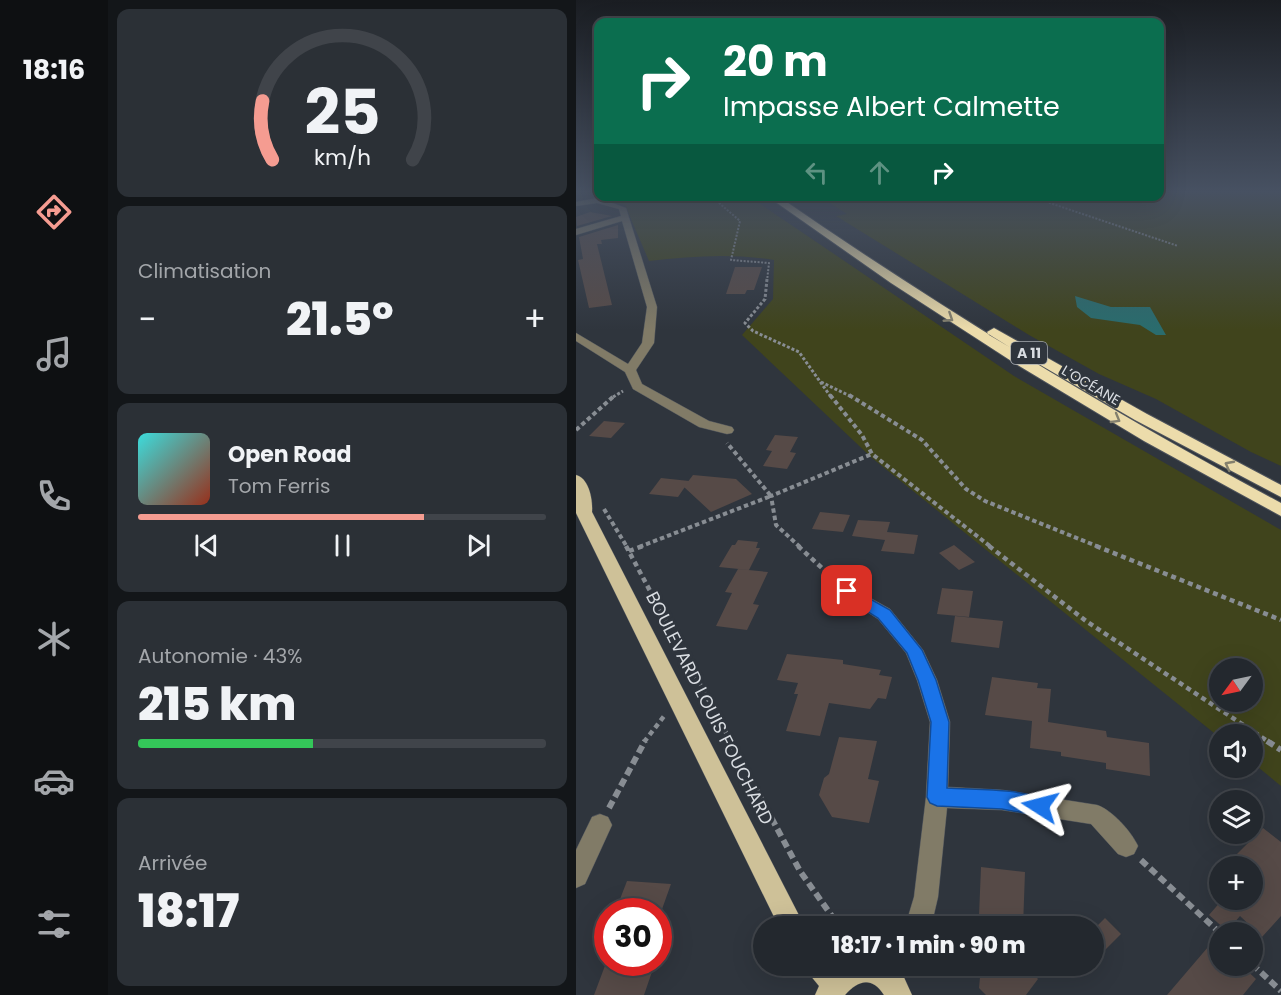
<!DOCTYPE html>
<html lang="fr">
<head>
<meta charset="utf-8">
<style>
	:root { --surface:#23282e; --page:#2b3036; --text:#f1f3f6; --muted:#a3a6aa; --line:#40444a; --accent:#f59c91 }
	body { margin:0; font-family:Poppins,sans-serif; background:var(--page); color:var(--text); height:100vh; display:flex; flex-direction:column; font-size:22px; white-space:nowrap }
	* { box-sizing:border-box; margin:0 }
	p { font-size:20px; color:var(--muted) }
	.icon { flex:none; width:33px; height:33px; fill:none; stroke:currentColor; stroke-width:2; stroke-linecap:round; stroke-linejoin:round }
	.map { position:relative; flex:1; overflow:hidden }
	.drawer { display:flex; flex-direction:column; gap:9px; padding:9px; background:#131619; width:468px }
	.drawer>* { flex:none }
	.hud { position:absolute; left:18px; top:18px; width:570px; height:183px; border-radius:12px; box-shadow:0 6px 24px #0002,0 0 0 2px var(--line); background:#0b6e4f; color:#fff; overflow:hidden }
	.needle { width:39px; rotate:237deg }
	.tools { position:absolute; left:633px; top:658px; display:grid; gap:12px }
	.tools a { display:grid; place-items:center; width:54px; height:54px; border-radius:50%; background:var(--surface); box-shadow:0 6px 24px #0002,0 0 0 2px var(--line); font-size:30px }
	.speed { position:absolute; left:18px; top:898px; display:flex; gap:12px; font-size:30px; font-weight:700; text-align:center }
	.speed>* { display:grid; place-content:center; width:78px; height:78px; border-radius:50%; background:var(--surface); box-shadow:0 6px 24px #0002,0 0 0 2px var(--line); line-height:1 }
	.speed .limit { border:9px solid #d22; background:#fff; color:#111 }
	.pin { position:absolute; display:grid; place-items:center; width:51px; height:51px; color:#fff; margin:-26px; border-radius:12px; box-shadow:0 3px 9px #0006 }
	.me { position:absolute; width:66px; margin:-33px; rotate:279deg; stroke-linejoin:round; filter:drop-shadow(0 0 4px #0008) }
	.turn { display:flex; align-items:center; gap:21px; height:126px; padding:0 30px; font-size:27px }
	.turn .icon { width:78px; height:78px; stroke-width:2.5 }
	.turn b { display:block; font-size:42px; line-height:51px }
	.lanes { display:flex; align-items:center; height:57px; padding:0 30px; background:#0003; justify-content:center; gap:30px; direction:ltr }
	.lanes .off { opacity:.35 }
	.big { font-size:45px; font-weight:800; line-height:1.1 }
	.drawer .tile { flex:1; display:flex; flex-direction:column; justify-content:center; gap:9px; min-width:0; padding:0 21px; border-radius:12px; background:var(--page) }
	.drawer .dial { align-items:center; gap:0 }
	.dial svg { height:156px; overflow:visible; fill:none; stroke:var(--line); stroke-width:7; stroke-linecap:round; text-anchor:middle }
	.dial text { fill:var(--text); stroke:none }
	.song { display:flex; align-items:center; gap:18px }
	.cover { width:72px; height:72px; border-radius:9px; background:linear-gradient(135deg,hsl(180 70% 55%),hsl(10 70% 35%)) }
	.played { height:6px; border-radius:3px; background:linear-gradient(90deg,var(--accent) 70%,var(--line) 70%) }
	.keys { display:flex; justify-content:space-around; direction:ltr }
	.heat { display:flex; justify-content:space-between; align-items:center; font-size:33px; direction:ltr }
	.charge { height:9px; border-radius:4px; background:linear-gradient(90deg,#34c759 43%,var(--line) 0) }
	.trip { position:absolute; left:177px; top:916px; width:351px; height:60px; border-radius:30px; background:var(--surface); box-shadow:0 6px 24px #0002,0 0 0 2px var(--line); font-weight:800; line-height:60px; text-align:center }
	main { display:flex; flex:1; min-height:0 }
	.dock { display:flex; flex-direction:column; width:108px; justify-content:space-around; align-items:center; background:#0e1012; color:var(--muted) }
	.dock .icon { width:42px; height:42px }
	.dock .current { color:var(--accent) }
	.dock b { font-size:27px; color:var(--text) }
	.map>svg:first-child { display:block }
	.green { fill:#40441c; fill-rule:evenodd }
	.water { fill:#2a6c6d }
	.building { fill:#564a47 }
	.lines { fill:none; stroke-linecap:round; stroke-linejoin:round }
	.minor-casing { stroke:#4e535b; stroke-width:1 }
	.major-casing { stroke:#4e535b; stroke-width:1 }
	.highway-casing { stroke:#4e535b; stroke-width:2 }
	.path-far4 { stroke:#888d93; stroke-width:2; stroke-dasharray:2 1.5; stroke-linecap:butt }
	.path-far3 { stroke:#888d93; stroke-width:3; stroke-dasharray:3 2; stroke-linecap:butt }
	.path-far2 { stroke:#888d93; stroke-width:4; stroke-dasharray:4.5 3; stroke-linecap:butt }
	.path-far1 { stroke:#888d93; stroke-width:4.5; stroke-dasharray:5 4; stroke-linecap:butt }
	.path { stroke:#888d93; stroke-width:6; stroke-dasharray:8 4.5; stroke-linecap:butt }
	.minor { fill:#817b67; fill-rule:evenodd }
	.major { fill:#cec198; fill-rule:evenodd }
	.highway { fill:#ecdcab; fill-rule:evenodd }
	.oneway { stroke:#84806e }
	.route { fill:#1a73e8; stroke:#114b97; stroke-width:1.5 }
	.labels { text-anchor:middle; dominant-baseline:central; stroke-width:6; stroke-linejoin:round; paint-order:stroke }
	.shield { fill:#2f353d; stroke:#a6abb0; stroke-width:1.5 }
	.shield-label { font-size:14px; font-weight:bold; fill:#d9dde2 }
	.far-street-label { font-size:14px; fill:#d9dde2; stroke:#2f353d }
	.near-street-label { font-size:18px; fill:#d9dde2; stroke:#2f353d }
</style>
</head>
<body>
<main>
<nav class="dock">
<b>18:16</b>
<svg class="icon current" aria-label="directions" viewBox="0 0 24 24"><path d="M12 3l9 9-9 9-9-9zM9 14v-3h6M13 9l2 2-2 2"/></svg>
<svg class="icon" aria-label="music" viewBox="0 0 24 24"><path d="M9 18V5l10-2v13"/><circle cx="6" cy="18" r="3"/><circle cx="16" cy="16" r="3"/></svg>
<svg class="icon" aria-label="phone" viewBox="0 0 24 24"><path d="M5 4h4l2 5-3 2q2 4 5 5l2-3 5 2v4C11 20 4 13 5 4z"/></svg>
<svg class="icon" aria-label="climate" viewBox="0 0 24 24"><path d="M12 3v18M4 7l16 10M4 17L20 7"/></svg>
<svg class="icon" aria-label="car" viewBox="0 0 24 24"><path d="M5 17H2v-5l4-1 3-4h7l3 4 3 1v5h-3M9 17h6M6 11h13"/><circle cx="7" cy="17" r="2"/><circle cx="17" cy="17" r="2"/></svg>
<svg class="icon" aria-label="filters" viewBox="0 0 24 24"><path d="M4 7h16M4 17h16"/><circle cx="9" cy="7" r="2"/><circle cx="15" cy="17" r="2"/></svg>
</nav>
<section class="drawer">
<div class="tile dial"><svg viewBox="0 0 100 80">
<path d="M14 69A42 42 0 1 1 86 69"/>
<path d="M14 69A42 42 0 0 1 9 39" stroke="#f59c91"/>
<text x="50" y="56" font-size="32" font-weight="700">25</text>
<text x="50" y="72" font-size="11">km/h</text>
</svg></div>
<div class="tile"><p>Climatisation</p>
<div class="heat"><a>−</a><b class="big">21.5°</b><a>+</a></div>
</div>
<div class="tile">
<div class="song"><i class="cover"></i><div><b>Open Road</b><p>Tom Ferris</p></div></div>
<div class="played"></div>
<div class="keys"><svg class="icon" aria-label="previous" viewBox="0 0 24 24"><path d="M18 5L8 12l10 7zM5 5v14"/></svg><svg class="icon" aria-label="pause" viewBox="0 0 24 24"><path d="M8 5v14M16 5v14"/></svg><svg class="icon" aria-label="next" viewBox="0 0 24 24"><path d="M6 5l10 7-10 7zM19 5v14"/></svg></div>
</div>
<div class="tile"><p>Autonomie · 43%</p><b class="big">215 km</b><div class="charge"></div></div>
<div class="tile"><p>Arrivée</p><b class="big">18:17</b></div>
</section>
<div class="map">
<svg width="705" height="995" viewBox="0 0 705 995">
	<rect width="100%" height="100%" fill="#2f353d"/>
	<!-- green -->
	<path class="green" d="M584,191H705V466L675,452L580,399L523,374L453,335L260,216L271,214L244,197L584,196Z
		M33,196L174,197L438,376L705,530V786L677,763L676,735H644L643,737L296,458L166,335L197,299L198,260C155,253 116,256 73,261L49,205L27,201ZM644,669H676V702H644Z"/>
	<!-- water -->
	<path class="water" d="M499,296L535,307H574L590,335H580L564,325L515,318L501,307Z"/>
	<!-- building -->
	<path class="building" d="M14,212L36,216L1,226L0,217Z
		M42,225V238L25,240L26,244H21L36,305L13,308L2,260L7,259L3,237Z
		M159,267H186L178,290H171L169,294H150Z
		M28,421L49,423L35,438L13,436Z
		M199,435L222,437L214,452L220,453L211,469L187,466L196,451L190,450Z
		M117,475L160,479L176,494L135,512L108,487Z
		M85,478L113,481L102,497L73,494Z
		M244,512L274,515L267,532L236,529Z
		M282,520L314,522L311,532L342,535L338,554L305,551L309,540L276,536Z
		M162,540L182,542L180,548H184L173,570L143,567L156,545H159Z
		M378,545L399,562L383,570L363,553Z
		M162,569L192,572L177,604L183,605L171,630L140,626L156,593L149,592Z
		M366,588L397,591L393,617L361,614Z
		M379,616L427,621L423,648L375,642Z
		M211,654L267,660V664L305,670L303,675L316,677L310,699L302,698L294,709L253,703L244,736L210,731L222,694H218L222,683L201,680Z
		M416,677L462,683L461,688L475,689L472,722L530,731L531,737L573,743L574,776L530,769V763L485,756V752L454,748L456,721L409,715Z
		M263,737L301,741L292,779L303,781L293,823L256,817L243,795L248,778L253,774Z
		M687,828L705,842V916L686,937L664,916L651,931L633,915L646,900H676V867H672L659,856Z
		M405,867L449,872L447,927H408V917L403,916Z
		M51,881L95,884L85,912H39Z
		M529,918L545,934L526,953L518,944V929Z
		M644,933V966H666L680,979L667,995H591Z
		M30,963H79L68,995H18Z
		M405,966H450L462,979L450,995H410L403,988Z"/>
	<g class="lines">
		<defs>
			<path id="minor" d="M22,196H30L28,200L50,208L81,307L78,343L60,370L66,384L133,421L156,427L158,430L156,433L151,434L123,427L57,389L49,372L0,341V333L52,364L66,343L71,307L46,221L0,235V229L45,216L43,209L21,203L0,206V202L22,198Z
				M271,585L314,609L347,650L361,680L374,722L372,787L426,790L521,805C536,810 555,831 562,846L558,854L550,857L542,854L515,824L426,810L371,808L362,897L355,927H329L338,897L350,797L354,722L341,680L330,653L302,619L265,595L262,591L265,587Z
				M24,814L32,817L36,825L9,884L0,888V850L16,817Z"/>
			<path id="major" d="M0,475C13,478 17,500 16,512L229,927H203L0,513Z
				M230,966H319L326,973L336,995H308C296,976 282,980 269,995H239L243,986L234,975Z"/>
			<path id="highway" d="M191,196H202C364,308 531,410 705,503V516L568,441L440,364L315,283Z
				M418,328L571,414L705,485V497L559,420L413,335L411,332Z"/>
		</defs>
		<!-- minor casing -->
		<use href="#minor" class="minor-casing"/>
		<!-- major casing -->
		<use href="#major" class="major-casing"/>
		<!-- highway casing -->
		<use href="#highway" class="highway-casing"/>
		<!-- path-far4 -->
		<path class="path-far4" d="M135,196L164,221L155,260L193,263L191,281
			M453,196L602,246
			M54,199L91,196"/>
		<!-- path-far3 -->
		<path class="path-far3" d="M191,279L189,299L169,323L177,331L223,352L255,397
			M245,382L276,397
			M37,397L47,391"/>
		<!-- path-far2 -->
		<path class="path-far2" d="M254,395L286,435L296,454L415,547
			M273,395L346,440L390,489L409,501L523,547
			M0,430L39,395
			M28,509L51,547
			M63,547L195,496L151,443
			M224,547L200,525L195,496L296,454"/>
		<!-- path-far1 -->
		<path class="path-far1" d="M50,546L155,742
			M222,546L259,580
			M413,546L510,621L693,742
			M520,546L705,620
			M53,551L67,546
			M68,742L89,715"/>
		<!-- path -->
		<path class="path" d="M154,741L224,871L260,922L254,927
			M691,741L705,750
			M33,808L69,741
			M565,860L644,933
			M676,964L705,991"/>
		<!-- minor -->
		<use href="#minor" class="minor"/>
		<!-- major -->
		<use href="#major" class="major"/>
		<!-- highway -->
		<use href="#highway" class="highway"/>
	</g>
	<!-- one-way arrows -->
	<defs><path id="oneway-chevron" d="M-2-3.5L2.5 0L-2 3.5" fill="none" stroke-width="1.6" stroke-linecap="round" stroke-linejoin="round" transform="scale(1.5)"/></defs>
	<g class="oneway">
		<use href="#oneway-chevron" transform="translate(373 318) rotate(33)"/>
		<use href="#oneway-chevron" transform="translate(540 419) rotate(30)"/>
		<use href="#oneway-chevron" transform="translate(653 465) rotate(-152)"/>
	</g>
	<!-- sky -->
	<linearGradient id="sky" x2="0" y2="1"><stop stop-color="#1a1d22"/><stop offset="0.58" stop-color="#475162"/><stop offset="1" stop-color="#475162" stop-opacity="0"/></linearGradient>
	<rect width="705" height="330" fill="url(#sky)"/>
	<!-- route -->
	<path class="route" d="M271,586L314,610L346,650L360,680L373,722L371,788C404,790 441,788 471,800L474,806L471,813L464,816L426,809L361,806L354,803L351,797L355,722L342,680L331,653L302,618L265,595L263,591L265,587Z"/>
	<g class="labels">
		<!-- shield labels -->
		<rect class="shield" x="435" y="342" width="36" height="22" rx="4.5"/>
		<g class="shield-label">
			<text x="453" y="353">A 11</text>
		</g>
		<!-- far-street labels -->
		<g class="far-street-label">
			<text transform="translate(515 385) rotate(30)">L’OCÉANE</text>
		</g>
		<!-- near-street labels -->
		<g class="near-street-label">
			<text transform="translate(134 708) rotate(63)">BOULEVARD LOUIS FOUCHARD</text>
		</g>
	</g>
</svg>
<div class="tools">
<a><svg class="needle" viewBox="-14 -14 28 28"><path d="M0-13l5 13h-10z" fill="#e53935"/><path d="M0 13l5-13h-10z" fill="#a3a6aa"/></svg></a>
<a><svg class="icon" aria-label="sound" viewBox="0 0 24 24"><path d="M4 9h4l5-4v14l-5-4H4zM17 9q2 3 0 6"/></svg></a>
<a><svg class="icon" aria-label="layers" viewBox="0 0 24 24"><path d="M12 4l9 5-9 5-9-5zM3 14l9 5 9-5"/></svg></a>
<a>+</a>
<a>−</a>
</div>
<div class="speed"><div class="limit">30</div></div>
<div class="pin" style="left:271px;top:591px;background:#d93025"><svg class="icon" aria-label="arrive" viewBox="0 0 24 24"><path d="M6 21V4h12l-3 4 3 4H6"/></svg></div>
<svg class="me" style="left:464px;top:806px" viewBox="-20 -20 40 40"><path d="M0-17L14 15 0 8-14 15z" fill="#1a73e8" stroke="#fff" stroke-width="4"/></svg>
<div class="trip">18:17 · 1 min · 90 m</div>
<div class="hud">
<div class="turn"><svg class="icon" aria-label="right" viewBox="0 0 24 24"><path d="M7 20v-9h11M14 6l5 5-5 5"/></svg><div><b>20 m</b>Impasse Albert Calmette</div></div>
<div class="lanes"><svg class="icon off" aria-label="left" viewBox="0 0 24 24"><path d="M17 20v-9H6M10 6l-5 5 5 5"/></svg><svg class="icon off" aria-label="ahead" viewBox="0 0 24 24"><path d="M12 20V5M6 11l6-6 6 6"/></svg><svg class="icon" aria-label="right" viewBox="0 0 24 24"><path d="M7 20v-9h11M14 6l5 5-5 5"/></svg></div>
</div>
</div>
</main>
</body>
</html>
